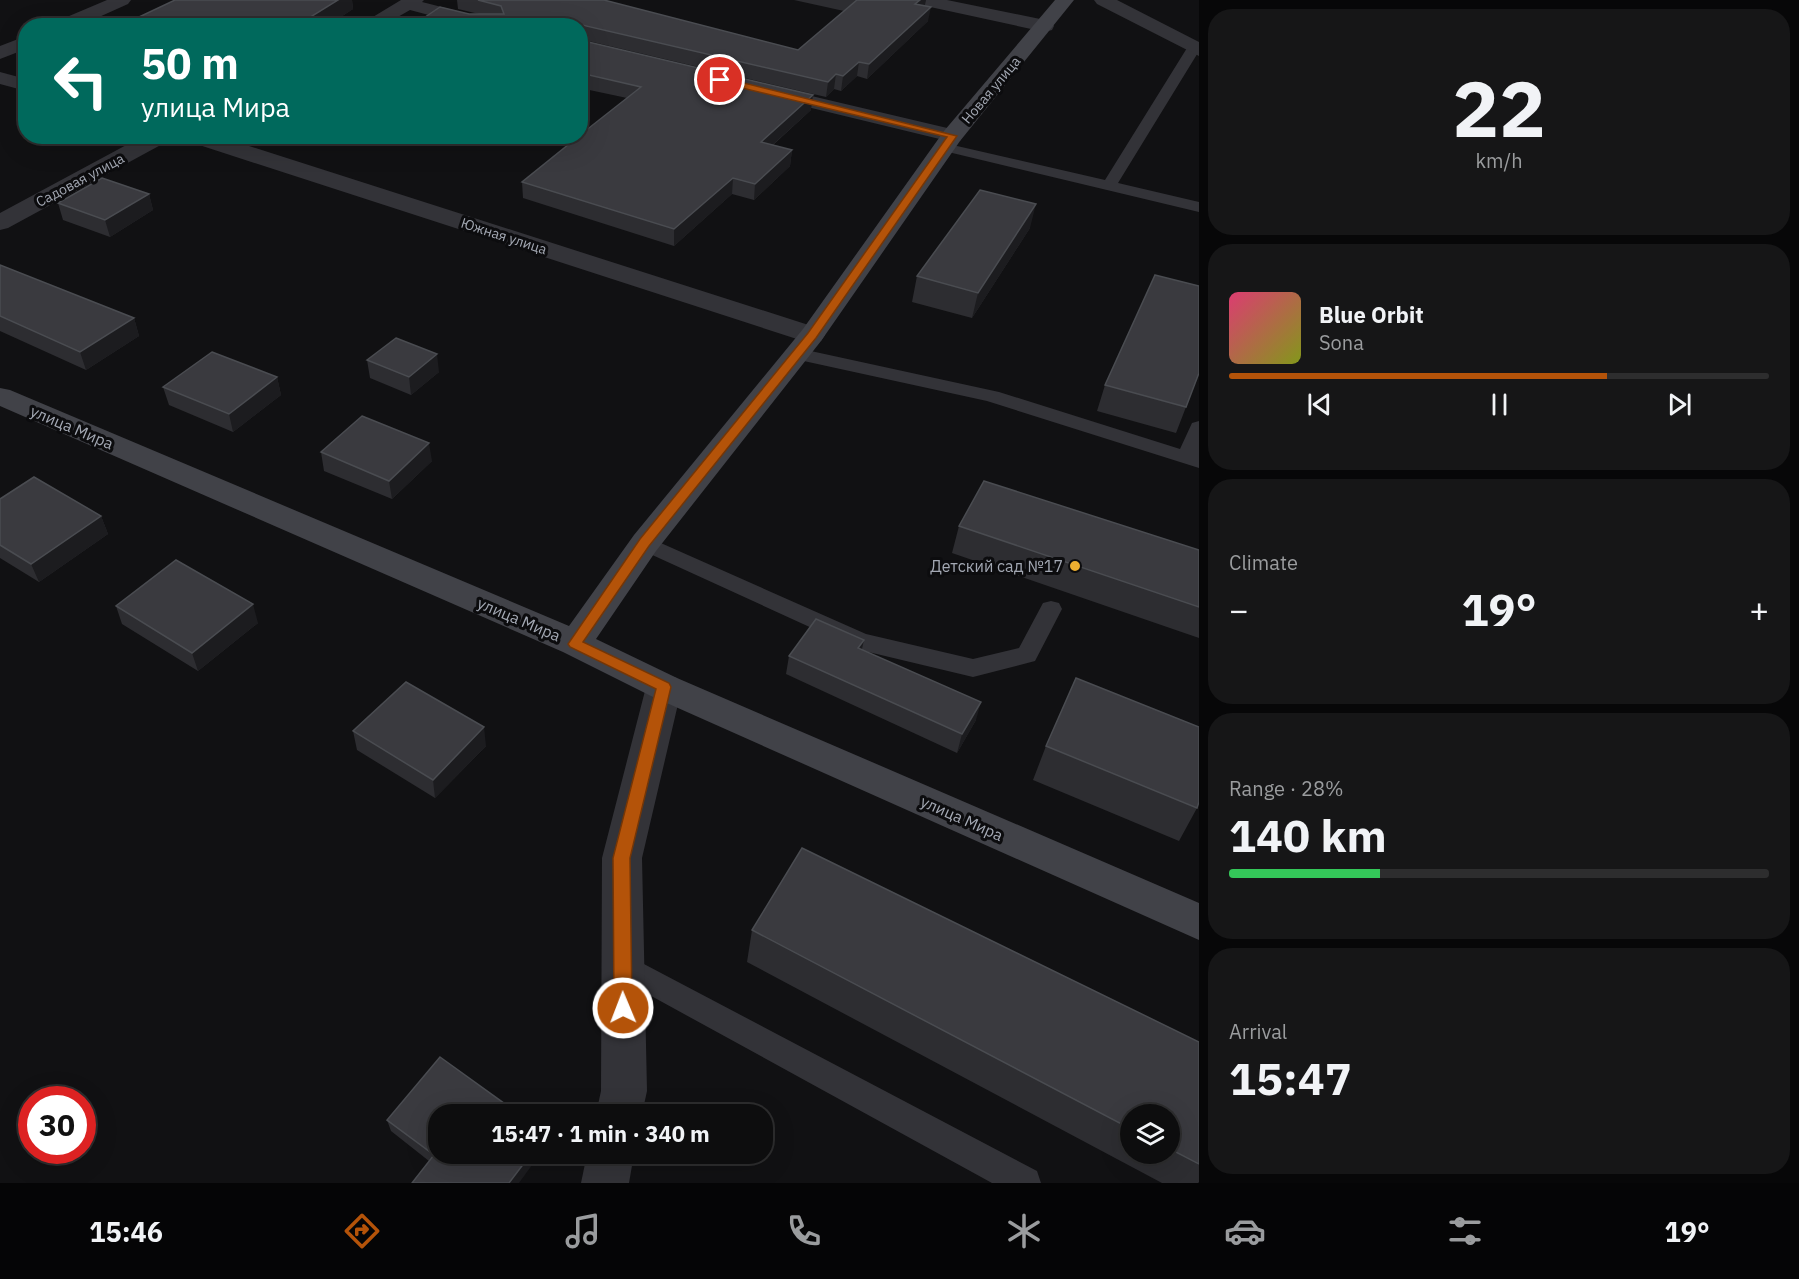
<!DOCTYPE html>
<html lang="en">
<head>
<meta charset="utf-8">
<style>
	:root { --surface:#0d0d0e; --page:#161617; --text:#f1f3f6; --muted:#9a9c9e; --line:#2d2d2e; --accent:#b45309 }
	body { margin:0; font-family:"IBM Plex Sans",sans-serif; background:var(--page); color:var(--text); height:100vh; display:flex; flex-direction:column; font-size:22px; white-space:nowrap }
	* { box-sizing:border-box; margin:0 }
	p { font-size:20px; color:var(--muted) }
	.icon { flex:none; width:33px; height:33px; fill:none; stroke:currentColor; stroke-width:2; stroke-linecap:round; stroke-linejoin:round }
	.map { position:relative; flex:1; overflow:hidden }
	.panel { display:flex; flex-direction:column; gap:9px; padding:9px; background:#070708; width:600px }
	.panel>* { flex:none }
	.hud { position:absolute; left:18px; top:18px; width:570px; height:126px; border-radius:24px; box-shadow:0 6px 24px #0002,0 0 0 2px var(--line); background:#00695c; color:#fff; overflow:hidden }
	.buttons { position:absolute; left:1120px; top:1104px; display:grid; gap:12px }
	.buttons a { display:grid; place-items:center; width:60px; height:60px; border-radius:50%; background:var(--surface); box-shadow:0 6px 24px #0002,0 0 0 2px var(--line); font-size:30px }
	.speed { position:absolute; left:18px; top:1086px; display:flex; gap:12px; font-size:30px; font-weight:700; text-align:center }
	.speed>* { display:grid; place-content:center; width:78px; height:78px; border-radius:50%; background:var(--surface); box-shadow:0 6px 24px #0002,0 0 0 2px var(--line); line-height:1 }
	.speed .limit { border:9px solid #d22; background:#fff; color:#111 }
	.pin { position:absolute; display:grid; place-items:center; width:51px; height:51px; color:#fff; margin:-26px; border:3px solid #fff; border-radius:50%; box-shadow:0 2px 6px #0007 }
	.me { position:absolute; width:66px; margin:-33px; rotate:359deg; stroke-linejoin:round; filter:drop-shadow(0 0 4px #0008) }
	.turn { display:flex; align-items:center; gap:21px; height:126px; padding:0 24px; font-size:27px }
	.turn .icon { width:78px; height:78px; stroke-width:2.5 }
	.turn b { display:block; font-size:42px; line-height:51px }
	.big { font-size:45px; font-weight:800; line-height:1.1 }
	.panel .tile { flex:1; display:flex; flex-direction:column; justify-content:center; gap:9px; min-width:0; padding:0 21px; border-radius:24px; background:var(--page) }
	.panel .dial { align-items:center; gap:0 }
	.dial b { font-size:78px; line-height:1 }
	.song { display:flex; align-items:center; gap:18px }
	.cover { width:72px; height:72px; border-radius:9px; background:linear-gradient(135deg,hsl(340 70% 55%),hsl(70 70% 35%)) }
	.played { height:6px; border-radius:3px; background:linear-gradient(90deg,var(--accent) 70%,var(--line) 70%) }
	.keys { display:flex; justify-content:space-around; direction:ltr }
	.heat { display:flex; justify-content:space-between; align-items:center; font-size:33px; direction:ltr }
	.charge { height:9px; border-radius:4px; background:linear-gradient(90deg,#34c759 28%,var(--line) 0) }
	.trip { position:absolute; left:428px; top:1104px; width:345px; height:60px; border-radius:24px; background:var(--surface); box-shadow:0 6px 24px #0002,0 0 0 2px var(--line); font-weight:800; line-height:60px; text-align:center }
	.dock { display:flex; height:96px; justify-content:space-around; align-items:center; background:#050506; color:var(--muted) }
	.dock .icon { width:42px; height:42px }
	.dock .current { color:var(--accent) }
	.dock b { font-size:27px; color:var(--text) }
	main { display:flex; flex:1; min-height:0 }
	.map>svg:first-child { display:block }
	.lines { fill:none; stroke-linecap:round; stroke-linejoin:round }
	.lane { fill:#333338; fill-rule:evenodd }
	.street { fill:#333338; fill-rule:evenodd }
	.secondary { fill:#414248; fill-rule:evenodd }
	.wall { fill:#2d2d31; fill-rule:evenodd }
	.shaded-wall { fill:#1c1c1f }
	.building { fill:#3a3a3f; stroke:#4a4c51; stroke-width:1.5 }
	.route { fill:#b45309; stroke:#753606; stroke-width:1.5 }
	.poi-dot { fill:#edae30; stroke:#0c0c0e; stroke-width:2 }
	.labels { text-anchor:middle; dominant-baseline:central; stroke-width:6; stroke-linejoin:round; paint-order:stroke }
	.far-street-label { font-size:14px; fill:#a3a8b3; stroke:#0c0c0e }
	.street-label { font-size:16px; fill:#a3a8b3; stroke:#0c0c0e }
	.poi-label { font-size:16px; fill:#a3a8b3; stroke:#0c0c0e; text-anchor:end }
</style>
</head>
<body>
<main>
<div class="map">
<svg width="1199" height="1183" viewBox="0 0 1199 1183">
	<rect width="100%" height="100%" fill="#111113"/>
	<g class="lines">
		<!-- lane -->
		<path class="lane" d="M1194,44L1199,45V51L1118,183L1199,202V212L944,151L937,147L944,143L1105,180L1187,48Z
			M797,348L999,392L1180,449L1192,423L1199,421V468L987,401L790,358L788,354L790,350Z
			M645,536L866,634L973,659L1019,648L1043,603L1051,601L1059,603L1062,609L1035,661L973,677L860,650L637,548L634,543L637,538Z
			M623,953L1037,1171L1041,1183H992L613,975L609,966L613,957Z"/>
		<!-- street -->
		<path class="street" d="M107,0H131L128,4L79,26H53L55,22Z
			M401,0H424L422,2L501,22L503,26H470L410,10L382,26H358Z
			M912,0H947L1045,20L1052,22L1054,26L1052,30L1045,32L921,5L915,4Z
			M1094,0H1117L1199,42V56L1097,4Z
			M26,36V49L0,59V46Z
			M0,72L26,79V91L0,84Z
			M769,86L960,131L963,136L960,141L952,142L762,96L759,92L762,88Z
			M143,136H170L168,141L8,228L0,230V213Z
			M185,136H218L821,329L825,335L821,341L812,343L803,341L187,141Z
			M664,674L677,678L682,687L642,858L647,1091L642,1114H596L601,1091L602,858L646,687L651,678Z
			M587,1154H634L629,1183H581Z"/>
		<!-- secondary -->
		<path class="secondary" d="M1055,0H1074L960,141L821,341L656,551L596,639L677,678L1199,903V940L651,696L563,652L0,406V388L10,390L569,626L634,535L803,329L944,131Z"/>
	</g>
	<!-- wall -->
	<path class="wall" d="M175,0H352L353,9L327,26H120Z
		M457,0H604L798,50L844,11L794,0H926L925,6L928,21L867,79L857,76L841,91L834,89L826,97L580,39V26H412L469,14H479L458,9Z
		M580,40L811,110L773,145L792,150L790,166L754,200L732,194L674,246L523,198L522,182L627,98L580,88Z
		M149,194L153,210L110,237L63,220L58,203Z
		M1030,228L972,318L912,302L917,276Z
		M0,265L134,318L139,336L86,370L0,331Z
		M367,360L439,372L411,395L370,378Z
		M277,377L281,395L233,432L169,405L163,387Z
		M1105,385L1186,407L1176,433L1097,411Z
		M321,452L432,461L392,499L324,471Z
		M0,499L101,516L108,534L39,582L0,558Z
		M959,526L1199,550V638L952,553Z
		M116,606L258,623L198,671L122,624Z
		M862,650L976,720L957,753L786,674L789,656Z
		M353,731L486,746L435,798L357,750Z
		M1046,746L1197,808L1179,841L1033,780Z
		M752,930L1199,1042V1182L1198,1183H1162L747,962ZM1131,1114H1170V1154H1131Z
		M387,1120L519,1183L429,1161L391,1131Z"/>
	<!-- shaded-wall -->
	<path class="shaded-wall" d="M338,0H352L353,9L327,26H310L309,18Z
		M920,0H926L924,8L915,4Z
		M931,7L928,21L867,79L869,64Z
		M305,17L306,26H289Z
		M859,62L857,76L841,91L843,76Z
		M836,74L834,89L826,97L828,82Z
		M813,95L811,110L759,157L761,142Z
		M792,150L790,166L754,200L755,184Z
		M733,178L732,194L674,246V229Z
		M149,194L153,210L110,237L105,220Z
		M1036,204L1030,228L972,318L978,293Z
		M134,318L139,336L86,370L80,352Z
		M437,354L439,372L411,395L409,377Z
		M277,377L281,395L233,432L229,414Z
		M429,443L432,461L392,499L389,481Z
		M101,516L108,534L39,582L31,564Z
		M253,604L258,623L198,671L192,653Z
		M864,640L860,658L858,648Z
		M981,702L976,720L957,753L962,734Z
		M484,727L486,746L435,798L433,780Z
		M531,1154H540L519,1183H509Z"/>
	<!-- building -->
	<path class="building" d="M175,0H338L309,18L305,17L289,26H120Z
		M478,0H604L798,50L857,0H920L915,4L931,7L869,64L859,62L843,76L836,74L828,82L578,24L579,26H412L440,7L469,14H504L501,6Z
		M580,40L813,95L761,142L792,150L755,184L733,178L674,229L522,182L579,136H580V135L641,87L580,73Z
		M102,178L149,194L105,220L58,203Z
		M980,190L1036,204L978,293L917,276Z
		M0,265L134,318L80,352L0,316Z
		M1155,275L1199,286V373L1186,407L1105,385Z
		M396,338L437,354L409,377L367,360Z
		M212,352L277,377L229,414L163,387Z
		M362,416L429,443L389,481L321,452Z
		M34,477L101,516L31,564L0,545V499Z
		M984,481L1199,550V607L959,526Z
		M176,560L253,604L192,653L116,606Z
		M816,619L864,640L858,648L981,702L962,734L789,656Z
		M1076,678L1199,727V802L1197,808L1046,746Z
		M406,682L484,727L433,780L353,731Z
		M802,848L1199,1042V1164L1170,1149V1114H1131V1129L752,930Z
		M440,1057L519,1114H438V1154H531L509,1183H412L434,1155L387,1120Z"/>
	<!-- route -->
	<path class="route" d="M720,77L957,136L816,338L649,546L583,642L669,683L671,687L630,858L632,1008L630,1014L623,1016L617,1014L614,1008L613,858L656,689L570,647L568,644L640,539L808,333L947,137L717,82L716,80Z"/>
	<!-- markers -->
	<circle class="poi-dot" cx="1075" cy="566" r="6"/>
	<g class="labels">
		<!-- far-street labels -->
		<g class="far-street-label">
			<text transform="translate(991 90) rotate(-50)">Новая улица</text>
			<text transform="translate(80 180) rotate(-28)">Садовая улица</text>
			<text transform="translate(504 236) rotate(18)">Южная улица</text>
		</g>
		<!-- street labels -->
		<g class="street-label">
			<text transform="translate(72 427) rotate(23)">улица Мира</text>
			<text transform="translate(519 619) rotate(23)">улица Мира</text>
			<text transform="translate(962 818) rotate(24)">улица Мира</text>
		</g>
		<!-- poi labels -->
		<g class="poi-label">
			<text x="1063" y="566">Детский сад №17</text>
		</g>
	</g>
</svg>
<div class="buttons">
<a><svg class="icon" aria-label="layers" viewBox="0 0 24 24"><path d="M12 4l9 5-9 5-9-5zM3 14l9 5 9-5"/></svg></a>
</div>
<div class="speed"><div class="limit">30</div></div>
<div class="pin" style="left:720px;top:80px;background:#d93025"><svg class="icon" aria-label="arrive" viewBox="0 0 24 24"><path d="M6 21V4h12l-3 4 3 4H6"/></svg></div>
<svg class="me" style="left:623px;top:1008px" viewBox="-20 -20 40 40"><circle r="17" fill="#b45309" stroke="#fff" stroke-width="3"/><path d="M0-11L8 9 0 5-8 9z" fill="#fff"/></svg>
<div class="trip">15:47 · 1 min · 340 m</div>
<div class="hud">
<div class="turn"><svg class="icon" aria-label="left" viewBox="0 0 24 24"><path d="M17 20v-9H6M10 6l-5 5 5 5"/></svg><div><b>50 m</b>улица Мира</div></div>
</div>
</div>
<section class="panel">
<div class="tile dial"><b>22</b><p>km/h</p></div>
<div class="tile">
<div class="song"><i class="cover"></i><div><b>Blue Orbit</b><p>Sona</p></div></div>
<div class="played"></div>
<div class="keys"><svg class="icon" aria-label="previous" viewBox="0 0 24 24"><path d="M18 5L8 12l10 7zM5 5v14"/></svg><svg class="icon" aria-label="pause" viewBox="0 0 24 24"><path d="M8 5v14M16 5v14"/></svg><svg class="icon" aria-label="next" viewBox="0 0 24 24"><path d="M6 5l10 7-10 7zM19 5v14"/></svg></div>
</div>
<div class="tile"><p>Climate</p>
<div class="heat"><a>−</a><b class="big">19°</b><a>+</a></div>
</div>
<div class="tile"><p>Range · 28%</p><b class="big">140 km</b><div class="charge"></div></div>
<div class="tile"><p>Arrival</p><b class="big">15:47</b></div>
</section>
</main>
<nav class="dock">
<b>15:46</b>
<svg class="icon current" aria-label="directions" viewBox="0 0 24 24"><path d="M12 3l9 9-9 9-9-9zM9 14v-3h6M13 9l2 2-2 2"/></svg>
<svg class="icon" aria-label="music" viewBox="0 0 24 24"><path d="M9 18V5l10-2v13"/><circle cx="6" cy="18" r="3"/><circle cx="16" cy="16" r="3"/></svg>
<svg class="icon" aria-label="phone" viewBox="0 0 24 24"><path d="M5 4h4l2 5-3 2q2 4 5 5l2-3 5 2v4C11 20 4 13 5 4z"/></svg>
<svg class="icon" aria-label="climate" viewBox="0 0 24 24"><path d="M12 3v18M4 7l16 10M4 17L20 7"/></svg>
<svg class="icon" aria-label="car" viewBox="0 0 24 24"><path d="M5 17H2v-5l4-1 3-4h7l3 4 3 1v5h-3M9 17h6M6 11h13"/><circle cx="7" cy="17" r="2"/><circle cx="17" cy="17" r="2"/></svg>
<svg class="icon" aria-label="filters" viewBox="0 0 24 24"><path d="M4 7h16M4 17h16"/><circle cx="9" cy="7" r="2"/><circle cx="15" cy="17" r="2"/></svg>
<b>19°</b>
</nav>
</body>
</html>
